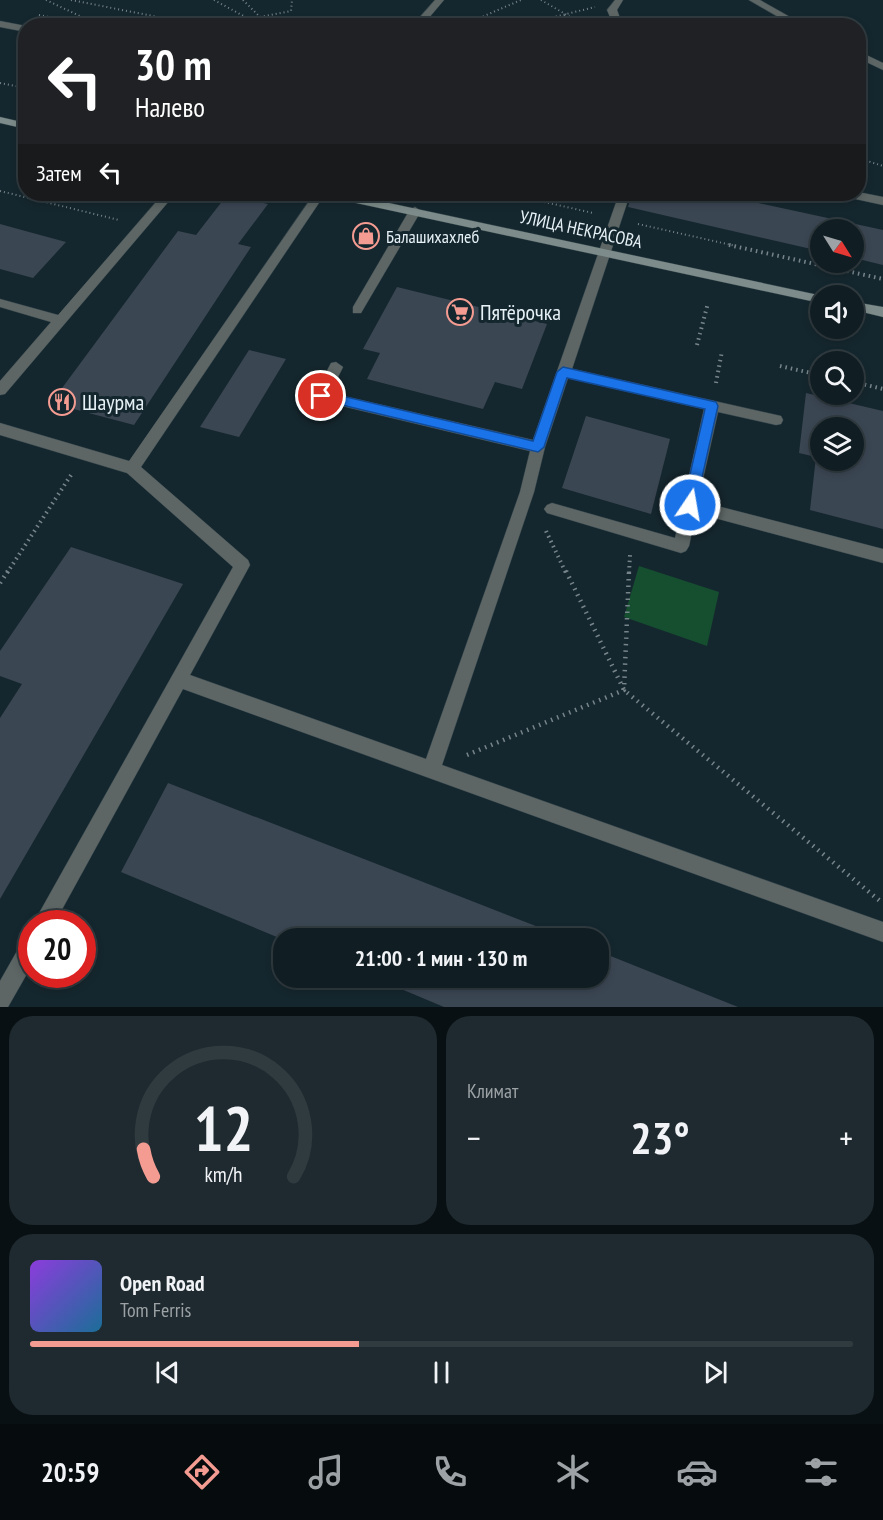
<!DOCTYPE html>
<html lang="ru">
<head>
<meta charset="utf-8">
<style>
	:root { --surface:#101d22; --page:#1e2a2f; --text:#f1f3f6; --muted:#9ca2a5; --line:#303b40; --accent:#f59c92 }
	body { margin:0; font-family:"PT Sans Narrow",sans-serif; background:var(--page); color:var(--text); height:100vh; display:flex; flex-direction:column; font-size:22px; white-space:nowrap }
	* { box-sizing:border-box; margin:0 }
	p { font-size:20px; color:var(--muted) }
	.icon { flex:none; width:33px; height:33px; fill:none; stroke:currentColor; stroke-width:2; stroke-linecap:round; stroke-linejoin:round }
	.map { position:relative; height:1007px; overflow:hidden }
	.panel { display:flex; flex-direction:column; gap:9px; padding:9px; background:#091013; flex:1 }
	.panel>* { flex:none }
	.banner { position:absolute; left:18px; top:18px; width:848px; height:183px; border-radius:24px; box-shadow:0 3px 9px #0003,0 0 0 2px var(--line); background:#202124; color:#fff; overflow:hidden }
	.needle { width:39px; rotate:127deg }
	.fabs { position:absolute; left:810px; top:219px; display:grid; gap:12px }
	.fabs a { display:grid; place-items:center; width:54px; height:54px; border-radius:50%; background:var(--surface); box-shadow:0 3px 9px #0003,0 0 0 2px var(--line); font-size:30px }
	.speed { position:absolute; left:18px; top:910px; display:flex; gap:12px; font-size:30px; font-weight:700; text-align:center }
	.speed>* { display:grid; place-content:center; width:78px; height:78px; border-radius:50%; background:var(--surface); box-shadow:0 3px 9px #0003,0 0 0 2px var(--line); line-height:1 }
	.speed .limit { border:9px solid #d22; background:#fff; color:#111 }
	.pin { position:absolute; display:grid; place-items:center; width:51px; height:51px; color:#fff; margin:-26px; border:3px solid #fff; border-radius:50%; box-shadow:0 2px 6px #0007 }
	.me { position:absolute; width:66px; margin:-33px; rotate:12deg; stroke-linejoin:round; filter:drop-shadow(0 0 4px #0008) }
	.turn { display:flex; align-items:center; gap:21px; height:126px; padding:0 18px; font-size:27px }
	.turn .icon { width:78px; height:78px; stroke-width:2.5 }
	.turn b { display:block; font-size:42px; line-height:51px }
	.then { display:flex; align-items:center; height:57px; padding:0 18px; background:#0003; gap:12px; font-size:22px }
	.big { font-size:45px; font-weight:700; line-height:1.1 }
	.panel .widget { flex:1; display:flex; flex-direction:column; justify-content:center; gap:9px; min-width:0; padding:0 21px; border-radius:24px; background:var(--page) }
	.panel .dial { align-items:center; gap:0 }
	.dial svg { height:156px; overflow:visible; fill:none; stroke:var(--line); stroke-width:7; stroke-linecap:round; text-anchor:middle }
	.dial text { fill:var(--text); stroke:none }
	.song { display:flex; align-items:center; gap:18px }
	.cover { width:72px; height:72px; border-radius:9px; background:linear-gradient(135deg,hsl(270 70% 55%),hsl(200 70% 35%)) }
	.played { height:6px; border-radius:3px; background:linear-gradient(90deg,var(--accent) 40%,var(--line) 40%) }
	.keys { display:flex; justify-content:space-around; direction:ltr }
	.heat { display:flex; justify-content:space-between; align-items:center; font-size:33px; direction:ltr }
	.panel .tiles { flex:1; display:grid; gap:9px; grid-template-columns:1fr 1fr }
	.widget:last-child { grid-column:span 2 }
	.trip { position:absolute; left:273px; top:928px; width:336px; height:60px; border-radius:24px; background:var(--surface); box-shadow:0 3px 9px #0003,0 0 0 2px var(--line); font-weight:700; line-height:60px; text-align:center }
	.tab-bar { display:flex; height:96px; justify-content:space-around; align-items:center; background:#060c0e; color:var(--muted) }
	.tab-bar .icon { width:42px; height:42px }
	.tab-bar .current { color:var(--accent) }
	.tab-bar b { font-size:27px; color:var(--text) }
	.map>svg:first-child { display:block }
	.green { fill:#164e30 }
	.building { fill:#3b4653; fill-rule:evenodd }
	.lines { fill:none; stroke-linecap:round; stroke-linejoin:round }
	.lane-casing { stroke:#32434a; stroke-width:1 }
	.secondary-casing { stroke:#32434a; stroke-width:1 }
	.path-far2 { stroke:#77858b; stroke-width:2; stroke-dasharray:1 3; stroke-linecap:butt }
	.path-far1 { stroke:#77858b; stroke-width:4; stroke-dasharray:1.5 4; stroke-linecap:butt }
	.path { stroke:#77858b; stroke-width:4.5; stroke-dasharray:1.5 5; stroke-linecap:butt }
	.lane { fill:#5d6665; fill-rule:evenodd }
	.secondary { fill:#7d8c8a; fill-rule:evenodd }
	.route { fill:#1a73e8; stroke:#114b97; stroke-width:1.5 }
	.labels { text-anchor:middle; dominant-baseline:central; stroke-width:6; stroke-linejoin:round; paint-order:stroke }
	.far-street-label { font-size:18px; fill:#e6f1f6; stroke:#15272e }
	.far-poi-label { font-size:18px; fill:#e6f1f6; stroke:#15272e; text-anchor:start }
	.poi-label { font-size:22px; fill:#e6f1f6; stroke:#15272e; text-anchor:start }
</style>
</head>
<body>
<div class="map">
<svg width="883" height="1007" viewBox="0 0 883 1007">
	<rect width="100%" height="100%" fill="#15272e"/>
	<!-- green -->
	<path class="green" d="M639,566L719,592L707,646L624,617Z"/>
	<!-- building -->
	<path class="building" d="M632,194H717L883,230V265L854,258V230H820V251L628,207Z
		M227,195L268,204L238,244L251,247L134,425L51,403L178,231L196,235Z
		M0,224L29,232L66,242L33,278L0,269Z
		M397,287L547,324L522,389L495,382L483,409L367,379L380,353L363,349Z
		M249,350L286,359L239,437L200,427Z
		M806,393L883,411V529L810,510L816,457L799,453ZM820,428H854V460H820Z
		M586,416L670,439L651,514L562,488Z
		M71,547L183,584L0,899V718L22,684L0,676V651Z
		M168,783L418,880L569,939L284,940L121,872Z
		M598,951L738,1007H444L375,978H598Z"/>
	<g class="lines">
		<defs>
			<path id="lane" d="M435,0H444L422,26H412Z
				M615,0H623L617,10L623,26H614L607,10Z
				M749,0H760L806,26H794Z
				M0,21L26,26V32L0,27Z
				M858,51L883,63V70L858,58Z
				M858,192L883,197V205L846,197L844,194Z
				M163,194H175L5,394L0,395V381L51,322L0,307V299L58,315Z
				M314,194H325L141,467L248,560L250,565L190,675L426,759L520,492L530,451L321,401L314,396L331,363L336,362L343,367L330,393L533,440L619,194H630L572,369L781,416L783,420L781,424L776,425L718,412L698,501L883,549V563L696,513L689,546L686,551L681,553L547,513L544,509L547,505L552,503L675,538L704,409L568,378L545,447L534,492L442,765L883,922V942L183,689L54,924H33L233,567L127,473L0,435V423L129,461Z
				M415,207L421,211L361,313H353V307L409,211Z
				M32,934V965L8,1007H0V981L25,937Z"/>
			<path id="secondary" d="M0,117L26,123V129L0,123Z
				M328,194H347L823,296H820V303L333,198Z
				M854,302L883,307V317L854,310Z"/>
		</defs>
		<!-- lane casing -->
		<use href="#lane" class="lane-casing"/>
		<!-- secondary casing -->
		<use href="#secondary" class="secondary-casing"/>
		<!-- path-far2 -->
		<path class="path-far2" d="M46,0L101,26
			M71,0L204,26
			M214,0L251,20L260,17
			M243,0L260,17L291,11L292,0
			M541,0L586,26
			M39,15L92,26
			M240,26L251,20
			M461,26L521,0
			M517,26L595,7
			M558,26L565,14
			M0,83L26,88
			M858,158L883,166
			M0,191L119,220
			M509,194L593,213
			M638,224L736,246"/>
		<!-- path-far1 -->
		<path class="path-far1" d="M729,245L883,279
			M697,345L708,303
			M780,366L820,375
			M854,382L883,389
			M716,383L722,351
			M546,531L566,573
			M7,573L71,475
			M629,573L630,555"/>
		<!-- path -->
		<path class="path" d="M566,571L624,690L880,901
			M0,583L8,571
			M467,755L624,690L629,571"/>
		<!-- lane -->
		<use href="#lane" class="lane"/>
		<!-- secondary -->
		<use href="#secondary" class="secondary"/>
	</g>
	<!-- route -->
	<path class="route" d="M563,367L716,402L718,406L695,509H685L683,505L705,409L567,378L544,447L538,452L321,400L315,396L321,391L533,441L557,372Z"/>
	<!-- icons -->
	<defs>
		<symbol id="shop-ring" viewBox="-11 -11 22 22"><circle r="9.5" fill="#15272e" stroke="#f59c92" stroke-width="1.5"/><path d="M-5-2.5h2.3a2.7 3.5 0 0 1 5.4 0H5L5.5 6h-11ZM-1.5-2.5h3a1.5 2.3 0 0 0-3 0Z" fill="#f59c92"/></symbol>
		<symbol id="supermarket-ring" viewBox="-11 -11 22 22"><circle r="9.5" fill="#15272e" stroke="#f59c92" stroke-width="1.5"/><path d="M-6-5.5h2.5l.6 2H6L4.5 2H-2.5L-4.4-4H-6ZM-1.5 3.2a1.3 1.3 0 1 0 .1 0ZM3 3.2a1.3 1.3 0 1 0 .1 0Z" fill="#f59c92"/></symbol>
		<symbol id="restaurant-ring" viewBox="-11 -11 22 22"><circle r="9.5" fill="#15272e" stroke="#f59c92" stroke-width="1.5"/><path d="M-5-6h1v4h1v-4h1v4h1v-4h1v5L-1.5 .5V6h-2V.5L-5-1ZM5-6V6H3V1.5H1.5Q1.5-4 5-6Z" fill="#f59c92"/></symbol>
	</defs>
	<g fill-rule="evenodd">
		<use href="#shop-ring" x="351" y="221" width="30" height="30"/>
		<use href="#supermarket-ring" x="445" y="297" width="30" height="30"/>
		<use href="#restaurant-ring" x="47" y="387" width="30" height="30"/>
	</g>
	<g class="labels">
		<!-- far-street labels -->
		<g class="far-street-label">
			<text transform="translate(581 229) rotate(12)">УЛИЦА НЕКРАСОВА</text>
		</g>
		<!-- far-poi labels -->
		<g class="far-poi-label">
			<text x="386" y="236">Балашихахлеб</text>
		</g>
		<!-- poi labels -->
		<g class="poi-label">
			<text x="480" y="312">Пятёрочка</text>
			<text x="82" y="402">Шаурма</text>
		</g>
	</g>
</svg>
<div class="fabs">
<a><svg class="needle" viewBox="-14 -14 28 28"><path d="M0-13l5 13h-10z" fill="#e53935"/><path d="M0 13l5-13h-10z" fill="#9ca2a5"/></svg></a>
<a><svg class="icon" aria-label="sound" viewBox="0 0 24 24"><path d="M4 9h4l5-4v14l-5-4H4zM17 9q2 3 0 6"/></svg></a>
<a><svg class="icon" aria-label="search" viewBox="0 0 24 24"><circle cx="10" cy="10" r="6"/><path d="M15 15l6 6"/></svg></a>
<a><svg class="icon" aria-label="layers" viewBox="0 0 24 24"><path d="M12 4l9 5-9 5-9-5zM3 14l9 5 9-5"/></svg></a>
</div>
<div class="speed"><div class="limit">20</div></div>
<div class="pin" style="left:321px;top:396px;background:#d93025"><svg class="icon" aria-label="arrive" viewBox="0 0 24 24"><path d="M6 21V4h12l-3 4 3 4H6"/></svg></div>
<svg class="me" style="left:690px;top:505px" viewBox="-20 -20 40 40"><circle r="17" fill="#1a73e8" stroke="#fff" stroke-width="3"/><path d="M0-11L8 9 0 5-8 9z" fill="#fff"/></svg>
<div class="trip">21:00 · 1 мин · 130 m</div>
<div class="banner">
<div class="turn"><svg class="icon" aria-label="left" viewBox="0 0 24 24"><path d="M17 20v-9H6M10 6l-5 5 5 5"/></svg><div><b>30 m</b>Налево</div></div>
<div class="then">Затем<svg class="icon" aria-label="left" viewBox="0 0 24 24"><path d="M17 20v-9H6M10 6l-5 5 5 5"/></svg></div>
</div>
</div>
<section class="panel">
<div class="tiles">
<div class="widget dial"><svg viewBox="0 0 100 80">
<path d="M14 69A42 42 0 1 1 86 69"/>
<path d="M14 69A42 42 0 0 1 9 55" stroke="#f59c92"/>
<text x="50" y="56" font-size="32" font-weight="700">12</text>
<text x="50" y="72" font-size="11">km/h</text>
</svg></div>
<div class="widget"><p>Климат</p>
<div class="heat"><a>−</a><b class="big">23°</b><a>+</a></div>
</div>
<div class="widget">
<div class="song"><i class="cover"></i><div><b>Open Road</b><p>Tom Ferris</p></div></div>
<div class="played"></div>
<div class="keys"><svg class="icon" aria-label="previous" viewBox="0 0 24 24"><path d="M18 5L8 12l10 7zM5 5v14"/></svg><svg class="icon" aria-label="pause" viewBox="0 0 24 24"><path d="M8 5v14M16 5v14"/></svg><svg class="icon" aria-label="next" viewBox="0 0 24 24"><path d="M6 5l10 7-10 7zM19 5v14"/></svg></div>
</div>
</div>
</section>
<nav class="tab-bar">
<b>20:59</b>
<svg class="icon current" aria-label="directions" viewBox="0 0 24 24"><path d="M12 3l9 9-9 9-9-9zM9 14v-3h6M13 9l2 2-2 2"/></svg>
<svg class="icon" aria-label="music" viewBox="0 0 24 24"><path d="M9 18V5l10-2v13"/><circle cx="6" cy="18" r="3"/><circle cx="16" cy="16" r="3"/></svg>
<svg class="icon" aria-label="phone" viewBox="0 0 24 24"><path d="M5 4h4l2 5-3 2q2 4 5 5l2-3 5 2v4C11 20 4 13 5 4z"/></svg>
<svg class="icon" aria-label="climate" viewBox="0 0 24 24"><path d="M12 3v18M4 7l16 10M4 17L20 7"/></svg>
<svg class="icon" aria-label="car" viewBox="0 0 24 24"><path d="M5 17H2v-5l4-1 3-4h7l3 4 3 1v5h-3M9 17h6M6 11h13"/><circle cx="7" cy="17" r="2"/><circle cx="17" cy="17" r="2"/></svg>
<svg class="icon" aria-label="filters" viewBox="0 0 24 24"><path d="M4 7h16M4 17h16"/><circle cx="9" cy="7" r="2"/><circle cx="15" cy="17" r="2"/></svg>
</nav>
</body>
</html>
